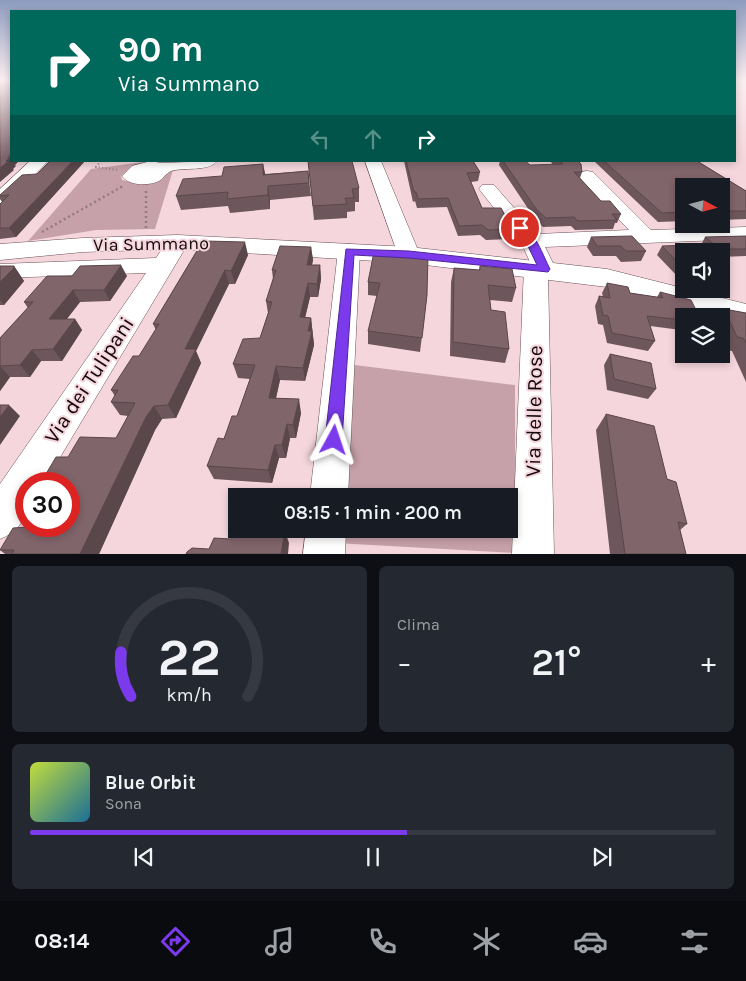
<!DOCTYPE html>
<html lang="it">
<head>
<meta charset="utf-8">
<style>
	:root { --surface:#171b24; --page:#242831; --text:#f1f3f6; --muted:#9ea1a6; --line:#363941; --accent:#7c3aed }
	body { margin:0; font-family:Karla,sans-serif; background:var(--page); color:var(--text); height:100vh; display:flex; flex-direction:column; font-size:19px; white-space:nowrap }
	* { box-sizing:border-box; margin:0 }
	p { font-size:16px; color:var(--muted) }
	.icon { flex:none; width:28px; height:28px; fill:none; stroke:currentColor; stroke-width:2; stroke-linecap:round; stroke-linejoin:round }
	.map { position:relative; height:554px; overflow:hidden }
	.details { display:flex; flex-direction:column; gap:12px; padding:12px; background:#0d0f14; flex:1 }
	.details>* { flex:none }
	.guide { position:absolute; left:10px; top:10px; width:726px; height:152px; border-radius:0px; box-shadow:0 2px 8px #0003; background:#00695c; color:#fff; overflow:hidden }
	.needle { width:32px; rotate:97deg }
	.buttons { position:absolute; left:675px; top:178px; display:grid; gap:10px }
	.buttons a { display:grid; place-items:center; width:55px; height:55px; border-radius:0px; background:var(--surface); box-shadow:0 2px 8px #0003; font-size:25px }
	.speed { position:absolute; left:15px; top:472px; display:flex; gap:10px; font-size:25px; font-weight:700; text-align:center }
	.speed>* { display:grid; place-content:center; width:65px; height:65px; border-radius:50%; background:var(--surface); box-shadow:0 2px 8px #0003; line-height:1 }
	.speed .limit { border:8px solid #d22; background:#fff; color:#111 }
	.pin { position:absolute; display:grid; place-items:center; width:42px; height:42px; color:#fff; margin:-21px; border:2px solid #fff; border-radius:50%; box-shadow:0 1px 5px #0007 }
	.me { position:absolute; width:55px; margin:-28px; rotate:5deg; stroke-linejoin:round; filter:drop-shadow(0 0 4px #0008) }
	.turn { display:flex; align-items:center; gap:18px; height:105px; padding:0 25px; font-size:22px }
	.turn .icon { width:65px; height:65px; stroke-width:2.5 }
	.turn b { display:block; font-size:35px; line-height:42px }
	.lanes { display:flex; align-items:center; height:48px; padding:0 25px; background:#0003; justify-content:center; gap:25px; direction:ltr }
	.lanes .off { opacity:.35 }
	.big { font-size:38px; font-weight:600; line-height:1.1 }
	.details .widget { flex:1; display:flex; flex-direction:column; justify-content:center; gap:8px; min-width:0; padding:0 18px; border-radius:8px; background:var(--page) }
	.details .dial { align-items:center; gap:0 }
	.dial svg { height:130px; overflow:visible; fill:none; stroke:var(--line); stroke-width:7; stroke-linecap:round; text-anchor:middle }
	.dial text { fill:var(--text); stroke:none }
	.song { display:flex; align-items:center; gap:15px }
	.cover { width:60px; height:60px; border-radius:8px; background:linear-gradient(135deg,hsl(70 70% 55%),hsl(200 70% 35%)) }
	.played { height:5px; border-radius:2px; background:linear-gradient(90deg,var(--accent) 55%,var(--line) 55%) }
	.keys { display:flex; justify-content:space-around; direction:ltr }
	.heat { display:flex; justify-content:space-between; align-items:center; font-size:28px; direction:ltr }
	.details .tiles { flex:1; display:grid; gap:12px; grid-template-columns:1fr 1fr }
	.widget:last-child { grid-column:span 2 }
	.trip { position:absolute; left:228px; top:488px; width:290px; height:50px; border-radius:0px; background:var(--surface); box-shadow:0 2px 8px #0003; font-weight:600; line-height:50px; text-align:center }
	.dock { display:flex; height:80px; justify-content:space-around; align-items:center; background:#090b0e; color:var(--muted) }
	.dock .icon { width:35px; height:35px }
	.dock .selected { color:var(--accent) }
	.dock b { font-size:22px; color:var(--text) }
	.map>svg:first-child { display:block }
	.green { fill:#c7a1a9 }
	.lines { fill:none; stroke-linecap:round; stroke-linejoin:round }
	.minor-casing { stroke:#6c5258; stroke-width:1 }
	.major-casing { stroke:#6c5258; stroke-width:1 }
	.path-far1 { stroke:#907b80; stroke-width:2; stroke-dasharray:1 2.5; stroke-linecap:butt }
	.path { stroke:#907b80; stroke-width:2.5; stroke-dasharray:2 3; stroke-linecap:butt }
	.minor { fill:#fff; fill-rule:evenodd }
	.major { fill:#fff; fill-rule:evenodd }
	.wall { fill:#6e575c }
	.shaded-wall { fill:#5a474b }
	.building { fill:#80656b; stroke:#5a474b }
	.route { fill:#7c3aed; stroke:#51269a }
	.labels { text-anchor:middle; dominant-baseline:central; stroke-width:4; stroke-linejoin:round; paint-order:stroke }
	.street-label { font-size:18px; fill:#13090c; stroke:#f5d6dd }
	.near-street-label { font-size:21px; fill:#13090c; stroke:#f5d6dd }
</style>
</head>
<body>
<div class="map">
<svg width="746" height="554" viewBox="0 0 746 554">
	<rect width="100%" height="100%" fill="#f5d6dd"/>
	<!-- green -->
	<path class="green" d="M143,162L121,176L122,180L135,183L173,170L155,229L96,230L28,241L91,169Z
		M347,364L515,385V553L336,543L337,529H509V496H339Z"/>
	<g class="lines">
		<defs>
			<path id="minor" d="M30,161H48L7,203L0,205V189Z
				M151,161L161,163L217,161C209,172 183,167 171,171C166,173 163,179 159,181C148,186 129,186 122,176L132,166Z
				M365,161H381L420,255L417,260L409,262L401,260L398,255Z
				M587,171L593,172L651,230L746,227V239L545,247L556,269L552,274L548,275L554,554H512L524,268L530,262L521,242L479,189L482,185H494L537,234L629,230L581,180L579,176L581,172Z
				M178,236L186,237L189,242L44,484H26C26,510 28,528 0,539V484L146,273L0,278V264L156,258L170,237Z
				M349,244L357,246L360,251L348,496H310L338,251L341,246Z
				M306,529H346L345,554H303Z"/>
			<path id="major" d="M178,235L409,247L607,269L746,304V326L721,318V316H714L607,287L409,263L178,249L83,252L0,260V244L83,238Z"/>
		</defs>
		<!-- minor casing -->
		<use href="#minor" class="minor-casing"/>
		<!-- major casing -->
		<use href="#major" class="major-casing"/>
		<!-- path-far1 -->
		<path class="path-far1" d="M101,161L96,167L118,170"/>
		<!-- path -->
		<path class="path" d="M146,191V229
			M42,232L123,186"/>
		<!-- minor -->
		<use href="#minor" class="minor"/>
		<!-- major -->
		<use href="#major" class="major"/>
	</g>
	<!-- wall -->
	<path class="wall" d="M50,161H85L16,237L0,239V204L2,202L0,199V195L37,174Z
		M308,161L359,188V202H355V211L347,212V218L314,220Z
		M404,161H473L480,172L478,181L471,182L482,208L513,229L511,239L486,240L480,235L458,236L447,207L417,208L415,201L413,202Z
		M500,161H525L530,165H553L551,162V161H578L582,172L580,178L601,201L621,214L617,223H615L613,229L575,230L571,226L543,227L535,219L499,165Z
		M594,161H697L746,191V219L721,220V186H684V221L658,222Z
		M308,171L311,196L270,200V209L230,213L228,206L181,210L176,196L265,174Z
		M746,236V256L721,257V251H684V278H679L657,255L662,246L701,245L705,237Z
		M591,237L646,251L641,261L621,262L616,256H593L587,247Z
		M201,244L248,255L235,284H229L196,351L201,363L176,418L162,419L155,430L99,554H5L0,550L27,527L68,457L116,438L128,416L120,415L111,402L115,396L111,390L139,356L156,330L153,324Z
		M311,247L313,260L312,265H320L321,279L318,297H310L305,317L311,318L314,345L305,381L280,380L276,398L301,413L296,438H290L286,458H279L272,483L214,479L207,466L237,416L250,379L238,378L233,364L260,338L268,313L266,301L273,279L272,270Z
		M374,252L427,295L420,352L368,344V331L377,296L368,295V282Z
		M721,264L726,269L721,275Z
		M0,266H14L24,281L4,305H0Z
		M480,266L516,288L512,302L490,300L491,310L509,349L505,363L450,356L451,282L454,268L479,270Z
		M127,276L110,301L80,302L67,319H75L82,330L62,361H41L30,377H10L0,391V338L28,308L24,302Z
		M607,283L630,293L657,297L660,292L696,310L692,316H684V326L681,330L650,326L655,341L648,351L607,343L603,325L598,324L595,306L599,296L603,297L602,293Z
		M724,309L746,313V382L732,351L726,350L721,338V316H719Z
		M610,354L656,389L648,399L607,390L604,365Z
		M606,414L667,479L687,524L680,530L686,554H610L596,430Z"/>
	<!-- shaded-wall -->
	<path class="shaded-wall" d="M11,155V161H19L15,165L16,166L13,169L14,170L0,182V168Z
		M73,161H85L16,237L9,228Z
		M263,164L266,177L263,175Z
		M268,186L270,200V209L268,195Z
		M245,242L248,255L235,284L231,271Z
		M311,247L313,260L309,278L307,265Z
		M121,265L127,276L110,301L104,290Z
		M320,265L321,279L318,297L317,284Z
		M14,266L24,281L4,305L0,300V282Z
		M225,270L229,284L196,351L201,363L176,418L168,405L185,349Z
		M308,283L310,297L302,331L300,317Z
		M73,290L80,302L57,331L49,319Z
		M311,318L314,345L305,381L303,368L308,331Z
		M75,319L82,330L62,361L53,349Z
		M32,350L41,361L30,377L20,365Z
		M0,366L10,377L0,391Z
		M276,366L280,380L273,411L269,398Z
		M299,399L301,413L296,438L293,425Z
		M9,405L20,416L0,445V417Z
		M154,406L162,419L155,430L99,554H80L146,417Z
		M287,424L290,438L286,458L282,445Z
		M275,445L279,458L272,483L268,470Z
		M280,529H283L284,532L285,531L289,543L288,554H281Z"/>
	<!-- building -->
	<path class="building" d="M0,80H11V155L8,157H11L6,161H9L0,168Z
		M50,161H73L9,228H0V204L9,195L0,196V195L22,175L37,174Z
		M308,161H352L359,188L352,189L354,198H345L347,204L313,206Z
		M406,161H473L480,172L467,173L482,208H501L513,229L488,230L482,225L459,226L448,198L418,199L416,192H414Z
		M503,161H525L530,165L563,164L560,161H578L581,164L582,172H574L601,201H610L621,214H612L617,220L578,221L574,217L546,218L537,210Z
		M604,161H697L746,191V211H721V186H684V212L662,213Z
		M263,164V175L308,171L309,183L268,186V195L227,199L228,192L176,196L183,179L222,176L224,167Z
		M632,236L646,251H626L621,246H597L591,237Z
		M746,236V249H720L705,237Z
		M205,241L245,242L231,271L225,270L185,349H196L168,405L154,406L146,417L80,554H12L14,550H0L13,528L27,527L28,526H69V484H40L56,457H68L80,437L116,438L135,403L111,402L118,390H111L133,356H139L159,324H153L201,244Z
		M701,245L708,251H684V269L662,246Z
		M280,246L311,247L307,265H320L317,284L308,283L300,317L311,318L308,331H312L303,368L276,366L269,398L299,399L293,425L287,424L282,445H275L268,470L207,466L218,438L224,439L232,416H237L255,365L233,364L243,339L260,338L272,302L266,301L276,270H272Z
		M374,252L428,256L427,295L422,338L368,331L380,283L368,282Z
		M721,264L726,269H721Z
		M121,265L104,290H73L49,319H75L53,349L32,350L20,365L0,366V338L33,302H24L47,276H72L80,266Z
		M0,266H14L13,267H15L0,282Z
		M480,266L512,269L516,288L488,285L491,310L505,312L509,349L453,342L454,268L480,270Z
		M607,283L628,287L630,293L663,298L660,292L691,300L696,310L681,308L685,316H684V320L647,316L655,341L612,333L608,316L603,315L599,296L610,298Z
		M724,309L746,313V343L743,338L737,337Z
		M610,354L651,363L656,389L614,379Z
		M0,405H9L0,417Z
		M606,414L654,426L667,479L676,482L687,524L678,522L686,554H625Z
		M234,528L280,529V530L285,531L281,554H186L187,552L192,548L209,549L214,538L231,539Z"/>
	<!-- sky -->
	<linearGradient id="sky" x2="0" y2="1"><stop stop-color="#8d9bbe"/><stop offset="0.51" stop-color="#faedf0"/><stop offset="1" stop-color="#faedf0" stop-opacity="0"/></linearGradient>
	<rect width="746" height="158" fill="url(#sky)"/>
	<!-- route -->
	<path class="route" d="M520,225C535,230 543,256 550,269L548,272L409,258L354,255L342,440L340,445L334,448L328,445L325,440L346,249L409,251L537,265L526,242L515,228Z"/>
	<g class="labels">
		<!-- street labels -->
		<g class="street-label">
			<text transform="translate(151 244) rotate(-1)">Via Summano</text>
		</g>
		<!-- near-street labels -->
		<g class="near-street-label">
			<text transform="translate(89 380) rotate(-57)">Via dei Tulipani</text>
			<text transform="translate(534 411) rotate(-89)">Via delle Rose</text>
		</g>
	</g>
</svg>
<div class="buttons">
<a><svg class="needle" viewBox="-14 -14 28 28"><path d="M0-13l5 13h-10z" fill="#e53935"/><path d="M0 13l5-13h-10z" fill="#9ea1a6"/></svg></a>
<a><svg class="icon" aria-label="sound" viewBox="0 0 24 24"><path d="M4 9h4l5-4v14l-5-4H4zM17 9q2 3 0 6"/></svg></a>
<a><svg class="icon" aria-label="layers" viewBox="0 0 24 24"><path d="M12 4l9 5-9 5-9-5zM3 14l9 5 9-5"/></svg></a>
</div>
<div class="speed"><div class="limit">30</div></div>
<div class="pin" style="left:520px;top:228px;background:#d93025"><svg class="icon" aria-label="arrive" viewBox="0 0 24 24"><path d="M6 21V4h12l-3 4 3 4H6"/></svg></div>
<svg class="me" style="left:334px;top:440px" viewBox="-20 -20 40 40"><path d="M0-17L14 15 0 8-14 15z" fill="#7c3aed" stroke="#fff" stroke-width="4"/></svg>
<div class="trip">08:15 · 1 min · 200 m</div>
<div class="guide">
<div class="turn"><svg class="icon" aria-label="right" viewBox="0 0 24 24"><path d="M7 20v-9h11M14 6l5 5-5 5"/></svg><div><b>90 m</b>Via Summano</div></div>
<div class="lanes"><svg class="icon off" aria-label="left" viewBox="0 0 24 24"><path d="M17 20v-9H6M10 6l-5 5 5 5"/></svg><svg class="icon off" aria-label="ahead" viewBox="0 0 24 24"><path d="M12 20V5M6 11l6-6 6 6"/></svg><svg class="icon" aria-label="right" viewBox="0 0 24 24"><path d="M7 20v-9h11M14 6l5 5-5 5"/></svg></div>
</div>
</div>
<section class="details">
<div class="tiles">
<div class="widget dial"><svg viewBox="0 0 100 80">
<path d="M14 69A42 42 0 1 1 86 69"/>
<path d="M14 69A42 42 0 0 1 8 42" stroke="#7c3aed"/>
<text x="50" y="56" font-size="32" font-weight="700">22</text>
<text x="50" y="72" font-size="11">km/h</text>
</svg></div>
<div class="widget"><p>Clima</p>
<div class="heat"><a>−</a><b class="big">21°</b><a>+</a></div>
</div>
<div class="widget">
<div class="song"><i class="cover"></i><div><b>Blue Orbit</b><p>Sona</p></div></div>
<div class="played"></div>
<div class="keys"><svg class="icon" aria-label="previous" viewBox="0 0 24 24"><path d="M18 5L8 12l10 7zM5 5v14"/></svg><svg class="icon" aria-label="pause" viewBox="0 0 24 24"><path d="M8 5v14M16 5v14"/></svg><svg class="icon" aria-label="next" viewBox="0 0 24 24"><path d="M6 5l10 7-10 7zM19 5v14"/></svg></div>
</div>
</div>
</section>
<nav class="dock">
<b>08:14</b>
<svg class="icon selected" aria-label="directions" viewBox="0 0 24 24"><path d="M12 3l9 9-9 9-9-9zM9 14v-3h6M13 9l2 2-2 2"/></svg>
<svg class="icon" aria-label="music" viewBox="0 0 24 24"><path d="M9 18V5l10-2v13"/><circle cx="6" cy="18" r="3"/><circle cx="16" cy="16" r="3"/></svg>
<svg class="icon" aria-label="phone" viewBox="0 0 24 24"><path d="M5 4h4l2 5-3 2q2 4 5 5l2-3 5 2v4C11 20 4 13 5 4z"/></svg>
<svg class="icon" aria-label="climate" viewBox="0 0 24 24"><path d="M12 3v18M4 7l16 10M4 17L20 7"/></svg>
<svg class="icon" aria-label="car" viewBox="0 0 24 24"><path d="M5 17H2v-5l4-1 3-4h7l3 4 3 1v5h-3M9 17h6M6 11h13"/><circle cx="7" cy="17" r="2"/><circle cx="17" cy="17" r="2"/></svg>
<svg class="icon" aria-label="filters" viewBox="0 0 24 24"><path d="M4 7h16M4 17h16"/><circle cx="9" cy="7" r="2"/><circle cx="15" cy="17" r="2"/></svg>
</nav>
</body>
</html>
